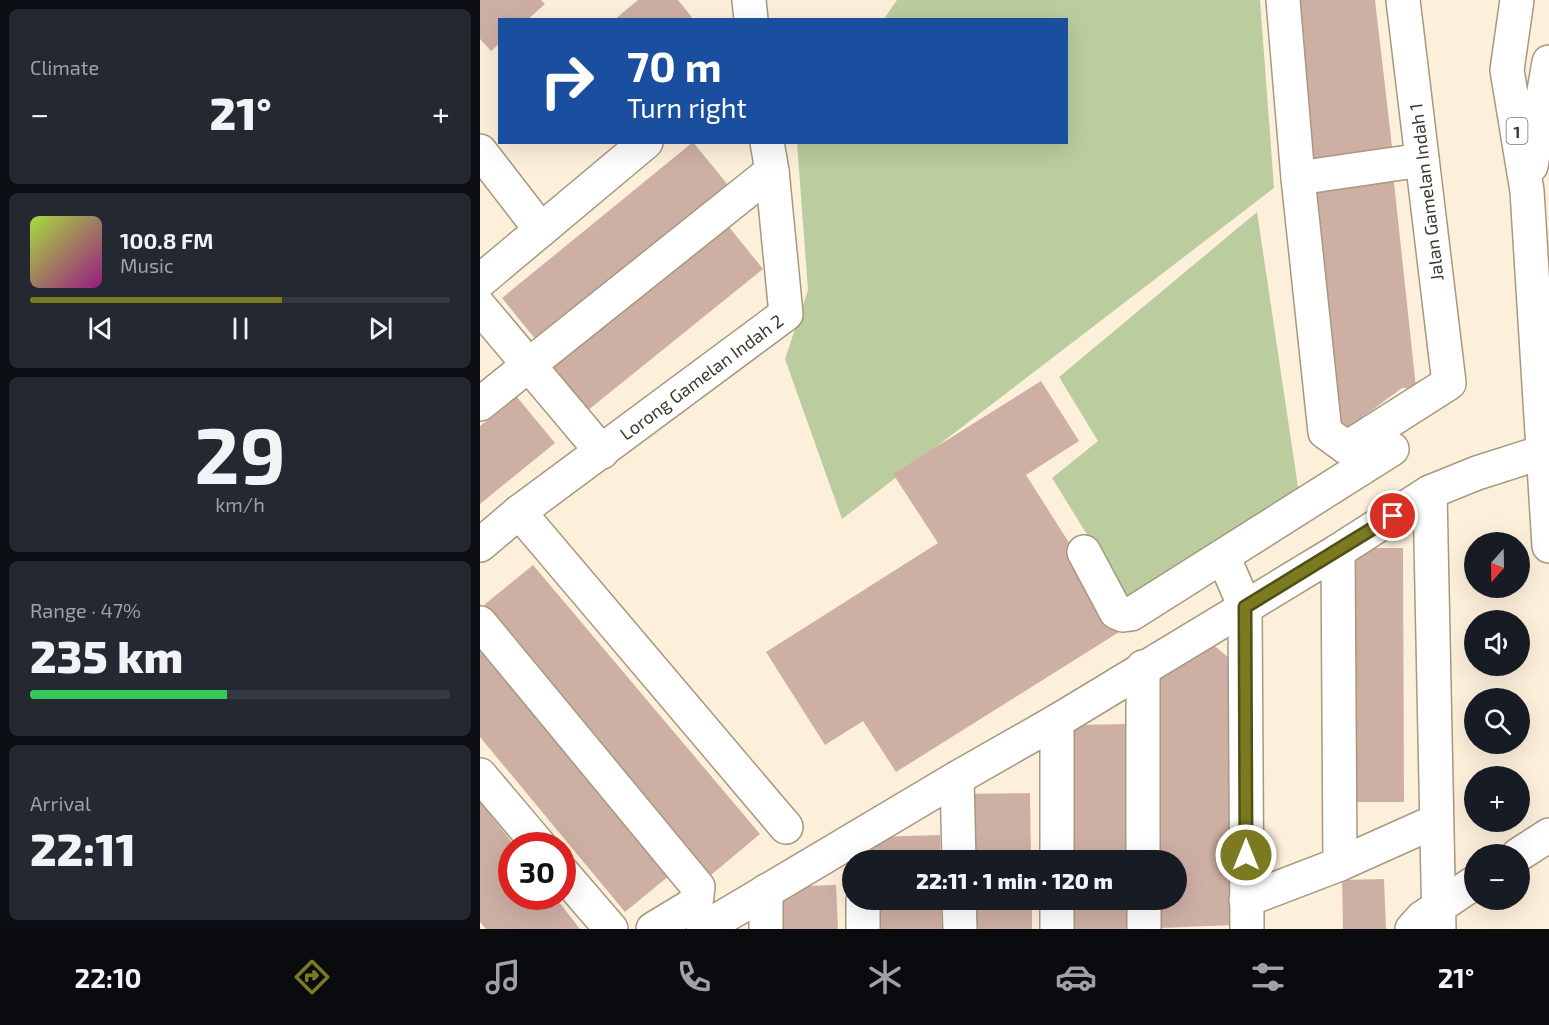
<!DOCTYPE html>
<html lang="en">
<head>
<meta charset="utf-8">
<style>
	:root { --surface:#171b24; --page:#242831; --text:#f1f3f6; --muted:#9ea1a6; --line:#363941; --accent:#7b7a21 }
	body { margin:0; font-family:"Exo 2",sans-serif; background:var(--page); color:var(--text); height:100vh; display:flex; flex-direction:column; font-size:22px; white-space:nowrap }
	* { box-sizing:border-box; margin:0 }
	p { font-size:20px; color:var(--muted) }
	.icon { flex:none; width:33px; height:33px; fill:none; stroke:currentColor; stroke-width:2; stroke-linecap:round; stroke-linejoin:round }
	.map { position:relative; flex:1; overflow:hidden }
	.side { display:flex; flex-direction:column; gap:9px; padding:9px; background:#0d0f14; width:480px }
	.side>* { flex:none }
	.top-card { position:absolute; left:18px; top:18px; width:570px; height:126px; border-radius:0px; box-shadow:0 6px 24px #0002; background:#1a4fa0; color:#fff; overflow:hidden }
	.needle { width:39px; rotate:200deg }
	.controls { position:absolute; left:984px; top:532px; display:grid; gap:12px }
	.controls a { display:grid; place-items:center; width:66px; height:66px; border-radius:50%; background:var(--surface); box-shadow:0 6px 24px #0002; font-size:30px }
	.speed { position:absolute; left:18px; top:832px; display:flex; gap:12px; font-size:30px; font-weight:700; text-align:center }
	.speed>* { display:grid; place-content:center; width:78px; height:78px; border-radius:50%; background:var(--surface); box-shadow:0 6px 24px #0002; line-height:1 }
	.speed .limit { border:9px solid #d22; background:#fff; color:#111 }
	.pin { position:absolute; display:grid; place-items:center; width:51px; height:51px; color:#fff; margin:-26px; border:3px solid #fff; border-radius:50%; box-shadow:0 2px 6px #0007 }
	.me { position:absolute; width:66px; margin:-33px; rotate:0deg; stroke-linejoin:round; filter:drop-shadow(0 0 4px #0008) }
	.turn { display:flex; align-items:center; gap:21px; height:126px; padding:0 30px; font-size:27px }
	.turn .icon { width:78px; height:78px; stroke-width:2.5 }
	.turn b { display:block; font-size:42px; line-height:51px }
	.big { font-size:45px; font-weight:800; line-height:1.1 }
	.side .card { flex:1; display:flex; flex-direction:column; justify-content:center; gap:9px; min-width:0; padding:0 21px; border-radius:9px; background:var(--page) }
	.side .dial { align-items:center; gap:0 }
	.dial b { font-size:78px; line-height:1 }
	.song { display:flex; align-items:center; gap:18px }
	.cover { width:72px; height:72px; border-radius:9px; background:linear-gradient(135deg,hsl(80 70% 55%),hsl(310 70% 35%)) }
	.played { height:6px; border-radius:3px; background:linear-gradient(90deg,var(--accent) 60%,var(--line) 60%) }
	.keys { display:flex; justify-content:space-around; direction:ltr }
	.heat { display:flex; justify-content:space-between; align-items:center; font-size:33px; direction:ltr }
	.charge { height:9px; border-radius:4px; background:linear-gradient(90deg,#34c759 47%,var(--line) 0) }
	.trip { position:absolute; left:362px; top:850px; width:345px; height:60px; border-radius:30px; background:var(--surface); box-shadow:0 6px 24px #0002; font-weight:800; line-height:60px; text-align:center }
	.menu { display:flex; height:96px; justify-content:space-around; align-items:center; background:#090b0e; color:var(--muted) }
	.menu .icon { width:42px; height:42px }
	.menu .current { color:var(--accent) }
	.menu b { font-size:27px; color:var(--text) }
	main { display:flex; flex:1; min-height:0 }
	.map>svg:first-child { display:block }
	.green { fill:#bbcd9e }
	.building { fill:#ceafa4 }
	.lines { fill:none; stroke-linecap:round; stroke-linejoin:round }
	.minor-casing { stroke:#a7987f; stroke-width:36 }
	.highway-casing { stroke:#a7987f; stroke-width:36 }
	.minor { stroke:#fff; stroke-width:33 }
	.highway { stroke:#fff; stroke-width:33 }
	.route-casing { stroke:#504f15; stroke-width:15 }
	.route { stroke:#7b7a21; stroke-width:10 }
	.labels { text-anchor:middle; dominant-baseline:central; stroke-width:4.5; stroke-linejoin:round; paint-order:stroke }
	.shield { fill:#fff; stroke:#78746c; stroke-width:1.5 }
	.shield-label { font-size:16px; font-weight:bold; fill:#3e382d }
	.street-label { font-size:18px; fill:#3e382d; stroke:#fff }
</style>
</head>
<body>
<main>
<section class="side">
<div class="card"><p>Climate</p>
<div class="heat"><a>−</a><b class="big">21°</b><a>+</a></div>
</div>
<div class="card">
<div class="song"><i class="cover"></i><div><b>100.8 FM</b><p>Music</p></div></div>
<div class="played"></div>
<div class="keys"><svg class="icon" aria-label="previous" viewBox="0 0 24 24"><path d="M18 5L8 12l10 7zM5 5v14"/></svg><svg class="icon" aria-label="pause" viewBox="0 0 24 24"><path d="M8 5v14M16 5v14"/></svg><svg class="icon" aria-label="next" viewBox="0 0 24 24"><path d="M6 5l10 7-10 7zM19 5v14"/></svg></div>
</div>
<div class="card dial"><b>29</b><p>km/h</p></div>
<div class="card"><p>Range · 47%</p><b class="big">235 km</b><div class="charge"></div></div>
<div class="card"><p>Arrival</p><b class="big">22:11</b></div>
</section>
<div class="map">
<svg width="1069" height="929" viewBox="0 0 1069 929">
	<rect width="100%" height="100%" fill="#fdf0db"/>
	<!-- green -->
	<path class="green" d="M417,0H780L794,188L362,519L305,359L328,290L317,143L586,142V20L404,19Z
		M777,212L821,507L658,617L572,478L618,441L579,377Z"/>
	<!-- building -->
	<path class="building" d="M0,0H61L65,4L47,20H20V43L11,51L0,39Z
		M158,0H198L214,20H134Z
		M818,0H895L913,155L834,164Z
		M213,142L252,190L61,346L22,298Z
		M913,173L936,388H922L869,427L861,422L836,182Z
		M245,222L283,269L107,411L69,365Z
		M561,381L599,441L546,475L644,629L416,772L383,721L345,745L286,652L458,543L413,474Z
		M37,397L75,443L0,504V426Z
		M866,548H923L924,802H868Z
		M53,565L280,834L231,875L4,605Z
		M0,637L195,871L145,912L0,737Z
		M731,643L749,658L754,925L680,928V900H696V861H681V675Z
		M652,724L653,861H592L591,725Z
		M550,793L551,861H481L480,794Z
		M0,802L35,846H32V897H75L100,929H6L0,922Z
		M460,835V861H391V837Z
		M904,879L906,929H863L862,880Z
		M356,885L358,929H295L294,887Z
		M392,900H461L462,929H393Z
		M481,900H552V929H482Z
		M592,900H653V929H593Z"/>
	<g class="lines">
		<defs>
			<g id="minor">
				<path d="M269,0L271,20"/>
				<path d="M803,0L818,178L845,432L867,448L969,383L923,0"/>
				<path d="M0,151L61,230"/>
				<path d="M818,178L942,160"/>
				<path d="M0,281L166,142"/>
				<path d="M0,307L122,452"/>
				<path d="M0,404L292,171"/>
				<path d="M950,492L959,929"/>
				<path d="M39,512L306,827"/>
				<path id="s1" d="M0,545L39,512L306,314L292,171L287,142"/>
				<path d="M858,551L860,864"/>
				<path d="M604,552L636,612L643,615L651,614L912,449"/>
				<path d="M743,556L765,607L767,929"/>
				<path d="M0,623L218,887L216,903L173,929"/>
				<path d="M663,667V861"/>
				<path d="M0,775L60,846"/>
				<path d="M477,778L479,861"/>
				<path d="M1038,855L1069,835"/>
				<path d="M577,861V721"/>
				<path d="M82,872L131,929"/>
				<path d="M286,891V929"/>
				<path d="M383,900V929"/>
				<path d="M479,900L480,929"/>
				<path d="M664,900V929"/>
				<path d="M766,900L860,864L956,821"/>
				<path d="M223,929L477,778L577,721L858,551L950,492L997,473L1069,450"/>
				<path d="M577,929V900"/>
				<path d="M932,929L942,918L994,883"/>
			</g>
			<path id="highway" d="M1037,0L1027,70L1047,191L1069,546
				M1051,166L1069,62"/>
		</defs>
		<!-- minor casing -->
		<use href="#minor" class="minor-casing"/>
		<!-- highway casing -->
		<use href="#highway" class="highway-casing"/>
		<!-- minor -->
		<use href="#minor" class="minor"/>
		<!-- highway -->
		<use href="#highway" class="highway"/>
	</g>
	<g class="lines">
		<defs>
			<path id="route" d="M766,855L765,607L913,516"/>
		</defs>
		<!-- route casing -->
		<use href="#route" class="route-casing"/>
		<!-- route -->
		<use href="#route" class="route"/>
	</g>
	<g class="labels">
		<!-- shield labels -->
		<rect class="shield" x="1026.5" y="118" width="21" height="26" rx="4.5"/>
		<g class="shield-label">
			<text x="1037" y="131">1</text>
		</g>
		<!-- street labels -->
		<g class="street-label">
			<text transform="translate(946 192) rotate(-97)">Jalan Gamelan Indah 1</text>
			<text stroke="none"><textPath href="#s1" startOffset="278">Lorong Gamelan Indah 2</textPath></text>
		</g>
	</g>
</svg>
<div class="controls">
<a><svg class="needle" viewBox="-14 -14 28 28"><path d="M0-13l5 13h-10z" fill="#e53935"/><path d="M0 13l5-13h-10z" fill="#9ea1a6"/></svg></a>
<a><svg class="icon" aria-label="sound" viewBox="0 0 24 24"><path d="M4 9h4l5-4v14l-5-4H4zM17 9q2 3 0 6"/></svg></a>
<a><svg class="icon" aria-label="search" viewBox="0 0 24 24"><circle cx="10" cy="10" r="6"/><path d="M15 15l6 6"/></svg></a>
<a>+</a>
<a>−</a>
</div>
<div class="speed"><div class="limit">30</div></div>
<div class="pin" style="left:913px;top:516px;background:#d93025"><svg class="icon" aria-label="arrive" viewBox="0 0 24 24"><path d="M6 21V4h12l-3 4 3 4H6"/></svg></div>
<svg class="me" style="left:766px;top:855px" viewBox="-20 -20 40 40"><circle r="17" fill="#7b7a21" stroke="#fff" stroke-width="3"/><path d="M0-11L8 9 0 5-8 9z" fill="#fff"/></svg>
<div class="trip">22:11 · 1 min · 120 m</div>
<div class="top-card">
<div class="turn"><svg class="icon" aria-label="right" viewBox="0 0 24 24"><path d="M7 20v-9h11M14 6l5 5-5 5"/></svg><div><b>70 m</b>Turn right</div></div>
</div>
</div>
</main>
<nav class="menu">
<b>22:10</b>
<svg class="icon current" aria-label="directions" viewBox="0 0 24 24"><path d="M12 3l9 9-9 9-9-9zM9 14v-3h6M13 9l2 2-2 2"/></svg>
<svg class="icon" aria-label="music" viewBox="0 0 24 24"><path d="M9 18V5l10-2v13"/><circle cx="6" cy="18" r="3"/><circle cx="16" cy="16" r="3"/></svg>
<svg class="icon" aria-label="phone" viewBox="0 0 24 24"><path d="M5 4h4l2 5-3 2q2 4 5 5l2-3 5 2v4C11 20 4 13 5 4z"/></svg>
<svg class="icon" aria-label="climate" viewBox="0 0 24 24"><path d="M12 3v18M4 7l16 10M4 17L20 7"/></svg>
<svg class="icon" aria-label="car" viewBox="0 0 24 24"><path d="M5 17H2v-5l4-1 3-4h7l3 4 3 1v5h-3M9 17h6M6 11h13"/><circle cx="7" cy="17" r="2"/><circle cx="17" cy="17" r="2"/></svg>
<svg class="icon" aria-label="filters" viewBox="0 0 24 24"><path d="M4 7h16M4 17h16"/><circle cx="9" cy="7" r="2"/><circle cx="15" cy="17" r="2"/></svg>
<b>21°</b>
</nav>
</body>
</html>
